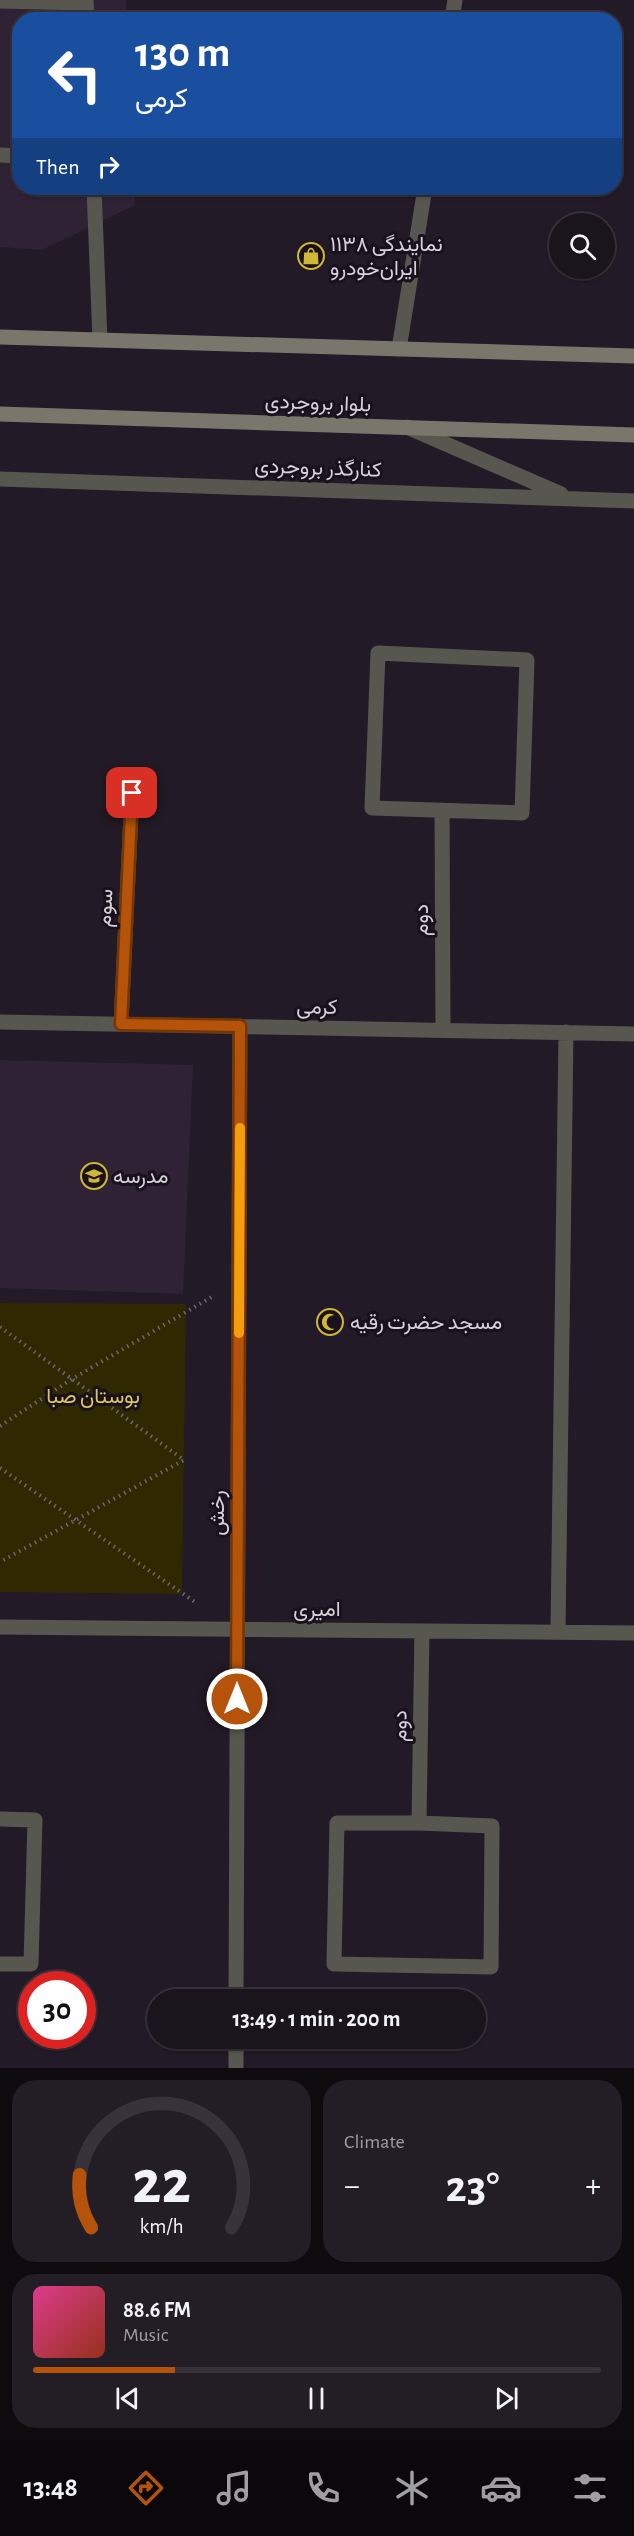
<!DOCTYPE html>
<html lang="en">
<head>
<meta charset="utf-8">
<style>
	:root { --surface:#1a141c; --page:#231d25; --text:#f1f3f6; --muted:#9f9ea3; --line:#38333b; --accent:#b45309 }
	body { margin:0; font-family:"Alegreya Sans",Vazirmatn,sans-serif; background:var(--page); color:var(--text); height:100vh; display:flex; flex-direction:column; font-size:22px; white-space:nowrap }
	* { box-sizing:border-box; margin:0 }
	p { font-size:20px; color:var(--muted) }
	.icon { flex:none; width:33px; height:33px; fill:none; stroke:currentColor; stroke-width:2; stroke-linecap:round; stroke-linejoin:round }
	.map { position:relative; height:2068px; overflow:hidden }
	.side { display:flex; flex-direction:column; gap:12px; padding:12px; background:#0e0b0f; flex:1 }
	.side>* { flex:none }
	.hud { position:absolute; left:12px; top:12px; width:610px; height:183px; border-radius:24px; box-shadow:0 2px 4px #0004,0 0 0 2px var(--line); background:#1a4fa0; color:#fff; overflow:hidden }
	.fabs { position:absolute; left:549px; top:213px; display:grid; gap:12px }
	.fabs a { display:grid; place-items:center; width:66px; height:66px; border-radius:50%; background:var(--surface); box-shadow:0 2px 4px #0004,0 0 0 2px var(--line); font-size:30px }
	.speed { position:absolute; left:18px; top:1971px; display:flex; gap:12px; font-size:30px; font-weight:700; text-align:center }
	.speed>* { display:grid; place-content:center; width:78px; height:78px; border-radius:50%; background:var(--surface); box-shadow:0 2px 4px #0004,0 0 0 2px var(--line); line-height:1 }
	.speed .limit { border:9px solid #d22; background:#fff; color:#111 }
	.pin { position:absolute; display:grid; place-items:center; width:51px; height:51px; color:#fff; margin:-26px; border-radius:12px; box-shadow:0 3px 9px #0006 }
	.me { position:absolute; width:66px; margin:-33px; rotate:0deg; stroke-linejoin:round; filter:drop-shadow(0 0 4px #0008) }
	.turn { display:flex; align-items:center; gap:21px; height:126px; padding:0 24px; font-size:27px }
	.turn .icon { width:78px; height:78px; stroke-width:2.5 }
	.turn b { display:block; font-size:42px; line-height:51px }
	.then { display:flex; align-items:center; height:57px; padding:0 24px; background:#0003; gap:12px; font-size:22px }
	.big { font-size:45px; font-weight:600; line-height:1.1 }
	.side .widget { flex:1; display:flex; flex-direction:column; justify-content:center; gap:9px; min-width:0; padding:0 21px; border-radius:24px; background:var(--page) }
	.side .dial { align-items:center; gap:0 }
	.dial svg { height:156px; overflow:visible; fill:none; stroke:var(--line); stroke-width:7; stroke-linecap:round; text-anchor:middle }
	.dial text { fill:var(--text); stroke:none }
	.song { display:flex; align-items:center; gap:18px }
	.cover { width:72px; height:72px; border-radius:9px; background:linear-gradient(135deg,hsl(330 70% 55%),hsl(10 70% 35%)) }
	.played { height:6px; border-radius:3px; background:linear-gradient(90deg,var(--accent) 25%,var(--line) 25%) }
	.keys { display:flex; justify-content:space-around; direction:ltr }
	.heat { display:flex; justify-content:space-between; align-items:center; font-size:33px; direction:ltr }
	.side .tiles { flex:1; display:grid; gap:12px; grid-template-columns:1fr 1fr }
	.widget:last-child { grid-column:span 2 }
	.trip { position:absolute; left:147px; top:1989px; width:339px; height:60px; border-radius:30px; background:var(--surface); box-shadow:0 2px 4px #0004,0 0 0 2px var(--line); font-weight:600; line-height:60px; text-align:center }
	.tab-bar { display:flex; height:96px; justify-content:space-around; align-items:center; background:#0a080b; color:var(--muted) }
	.tab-bar .icon { width:42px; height:42px }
	.tab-bar .selected { color:var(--accent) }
	.tab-bar b { font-size:27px; color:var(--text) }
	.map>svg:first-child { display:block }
	.built { fill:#2e2234 }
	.green { fill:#2f2800 }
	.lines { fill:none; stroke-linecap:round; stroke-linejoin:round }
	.path { stroke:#6d6670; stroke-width:4; stroke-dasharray:1.5 4.5; stroke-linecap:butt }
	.service { stroke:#58574f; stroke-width:15 }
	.minor { stroke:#58574f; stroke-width:15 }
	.secondary { stroke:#79776b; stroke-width:15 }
	.route-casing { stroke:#753606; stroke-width:15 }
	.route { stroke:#b45309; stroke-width:10 }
	.slow { stroke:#f59e0b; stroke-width:10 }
	.labels { text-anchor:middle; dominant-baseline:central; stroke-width:6; stroke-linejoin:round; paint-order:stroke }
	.poi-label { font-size:21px; fill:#d7d2da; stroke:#19111d; text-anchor:start }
	.street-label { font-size:21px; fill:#d7d2da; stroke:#19111d }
	.park-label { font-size:21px; fill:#dcc760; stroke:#19111d }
</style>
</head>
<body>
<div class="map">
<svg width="634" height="2068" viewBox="0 0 634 2068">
	<rect width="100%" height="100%" fill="#221a26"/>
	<!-- built -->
	<path class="built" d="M0,0H126L127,19L20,20V188H134L135,205L42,250L0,247Z
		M0,1060L193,1065L183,1294L0,1288Z"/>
	<!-- green -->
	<path class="green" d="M0,1303L186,1304L182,1594L0,1592Z"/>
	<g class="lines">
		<!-- path -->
		<path class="path" d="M0,1327L184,1460L0,1562
			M0,1426L72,1379L215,1295
			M0,1468L195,1602"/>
		<!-- service -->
		<path class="service" d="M86,0L87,20
			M0,1L86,3
			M0,155L20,156
			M94,188L100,340"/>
		<!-- minor -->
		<path class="minor" d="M452,20L455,0
			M399,349L425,188
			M407,427L561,494
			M0,479L634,501
			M378,653L527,660L522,813L372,808Z
			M442,810L443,1030
			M0,1022L634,1034
			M121,1024L132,793
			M0,1627L634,1633
			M558,1632L566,1032
			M0,1819L35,1820L31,1964H0
			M337,1823H419L492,1826L491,1967L334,1964Z
			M419,1823L422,1631
			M236,2000L240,1026
			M236,2068V2038"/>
		<!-- secondary -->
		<path class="secondary" d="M0,337L634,356
			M0,414L634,435"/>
	</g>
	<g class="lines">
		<defs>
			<path id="route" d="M132,793L121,1024L240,1026L237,1699"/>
		</defs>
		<!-- route casing -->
		<use href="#route" class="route-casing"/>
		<!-- route -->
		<use href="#route" class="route"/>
		<!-- slow -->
		<path class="slow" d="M239,1333L240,1128"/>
	</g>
	<!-- icons -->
	<defs>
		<symbol id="shop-ring" viewBox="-11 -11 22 22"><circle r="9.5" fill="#19111d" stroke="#d0b736" stroke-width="1.5"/><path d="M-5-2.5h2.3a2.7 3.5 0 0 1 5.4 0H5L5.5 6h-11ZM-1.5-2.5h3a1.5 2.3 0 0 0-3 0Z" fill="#d0b736"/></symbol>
		<symbol id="school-ring" viewBox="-11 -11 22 22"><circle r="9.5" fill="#19111d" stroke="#d0b736" stroke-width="1.5"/><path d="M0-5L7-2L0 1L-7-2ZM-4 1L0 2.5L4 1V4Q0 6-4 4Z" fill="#d0b736"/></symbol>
		<symbol id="mosque-ring" viewBox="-11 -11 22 22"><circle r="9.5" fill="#19111d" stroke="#d0b736" stroke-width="1.5"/><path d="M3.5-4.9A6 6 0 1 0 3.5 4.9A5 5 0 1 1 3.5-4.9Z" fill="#d0b736"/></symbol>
	</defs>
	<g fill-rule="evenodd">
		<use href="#shop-ring" x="296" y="241" width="30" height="30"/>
		<use href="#school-ring" x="79" y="1161" width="30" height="30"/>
		<use href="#mosque-ring" x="315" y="1307" width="30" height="30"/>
	</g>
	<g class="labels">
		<!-- poi labels -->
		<g class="poi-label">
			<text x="330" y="244">نمایندگی ۱۱۳۸<tspan x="330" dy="24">ایران‌خودرو</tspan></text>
			<text x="113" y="1176">مدرسه</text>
			<text x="350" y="1322">مسجد حضرت رقیه</text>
		</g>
		<!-- street labels -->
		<g class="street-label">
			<text transform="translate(318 403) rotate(2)">بلوار بروجردی</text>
			<text transform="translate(318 468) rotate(2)">کنارگذر بروجردی</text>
			<text transform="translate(105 908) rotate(-87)">سوم</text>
			<text transform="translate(421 920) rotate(-90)">دوم</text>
			<text transform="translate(317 1007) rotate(1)">کرمی</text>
			<text transform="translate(217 1513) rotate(-90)">رخش</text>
			<text x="317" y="1609">امیری</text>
			<text transform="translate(400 1726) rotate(-89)">دوم</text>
		</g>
		<!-- park labels -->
		<g class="park-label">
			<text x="93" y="1396">بوستان صبا</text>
		</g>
	</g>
</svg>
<div class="fabs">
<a><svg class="icon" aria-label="search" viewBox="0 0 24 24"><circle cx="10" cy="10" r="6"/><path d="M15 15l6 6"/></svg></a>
</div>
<div class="speed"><div class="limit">30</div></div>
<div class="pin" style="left:132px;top:793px;background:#d93025"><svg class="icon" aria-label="arrive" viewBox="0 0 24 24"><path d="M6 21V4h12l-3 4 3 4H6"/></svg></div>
<svg class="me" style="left:237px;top:1699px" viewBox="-20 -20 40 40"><circle r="17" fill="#b45309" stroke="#fff" stroke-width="3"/><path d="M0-11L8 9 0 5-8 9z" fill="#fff"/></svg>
<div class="trip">13:49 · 1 min · 200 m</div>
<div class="hud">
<div class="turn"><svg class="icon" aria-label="left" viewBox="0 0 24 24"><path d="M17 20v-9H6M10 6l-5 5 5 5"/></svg><div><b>130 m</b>کرمی</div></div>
<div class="then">Then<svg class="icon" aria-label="right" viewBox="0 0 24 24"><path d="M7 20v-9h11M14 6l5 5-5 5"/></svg></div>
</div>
</div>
<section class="side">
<div class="tiles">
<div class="widget dial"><svg viewBox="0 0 100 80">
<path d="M14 69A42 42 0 1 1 86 69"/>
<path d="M14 69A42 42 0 0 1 8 42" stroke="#b45309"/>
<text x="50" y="56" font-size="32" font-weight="700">22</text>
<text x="50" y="72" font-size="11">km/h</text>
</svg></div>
<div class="widget"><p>Climate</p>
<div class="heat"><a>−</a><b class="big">23°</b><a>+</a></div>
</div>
<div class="widget">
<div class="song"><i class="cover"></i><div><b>88.6 FM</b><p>Music</p></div></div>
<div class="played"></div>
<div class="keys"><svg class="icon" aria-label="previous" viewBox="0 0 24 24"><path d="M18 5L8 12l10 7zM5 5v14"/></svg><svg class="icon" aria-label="pause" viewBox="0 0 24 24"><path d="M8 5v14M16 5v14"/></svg><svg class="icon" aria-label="next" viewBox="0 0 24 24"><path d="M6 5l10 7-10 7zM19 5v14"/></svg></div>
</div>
</div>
</section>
<nav class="tab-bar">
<b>13:48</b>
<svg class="icon selected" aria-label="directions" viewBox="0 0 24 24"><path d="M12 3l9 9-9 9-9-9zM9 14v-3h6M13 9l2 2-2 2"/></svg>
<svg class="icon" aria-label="music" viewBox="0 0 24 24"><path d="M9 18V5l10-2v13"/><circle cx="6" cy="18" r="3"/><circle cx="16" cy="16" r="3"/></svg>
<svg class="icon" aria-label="phone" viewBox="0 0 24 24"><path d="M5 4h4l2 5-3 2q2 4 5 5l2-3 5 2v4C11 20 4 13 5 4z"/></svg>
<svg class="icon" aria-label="climate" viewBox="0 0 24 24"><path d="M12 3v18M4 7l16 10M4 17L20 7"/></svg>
<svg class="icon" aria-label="car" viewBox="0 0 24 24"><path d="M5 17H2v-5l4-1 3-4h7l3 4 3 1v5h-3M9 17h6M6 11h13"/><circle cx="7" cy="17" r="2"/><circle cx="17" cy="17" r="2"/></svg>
<svg class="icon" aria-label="filters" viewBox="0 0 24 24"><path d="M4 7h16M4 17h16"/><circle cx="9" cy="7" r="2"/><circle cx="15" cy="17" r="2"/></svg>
</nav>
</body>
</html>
